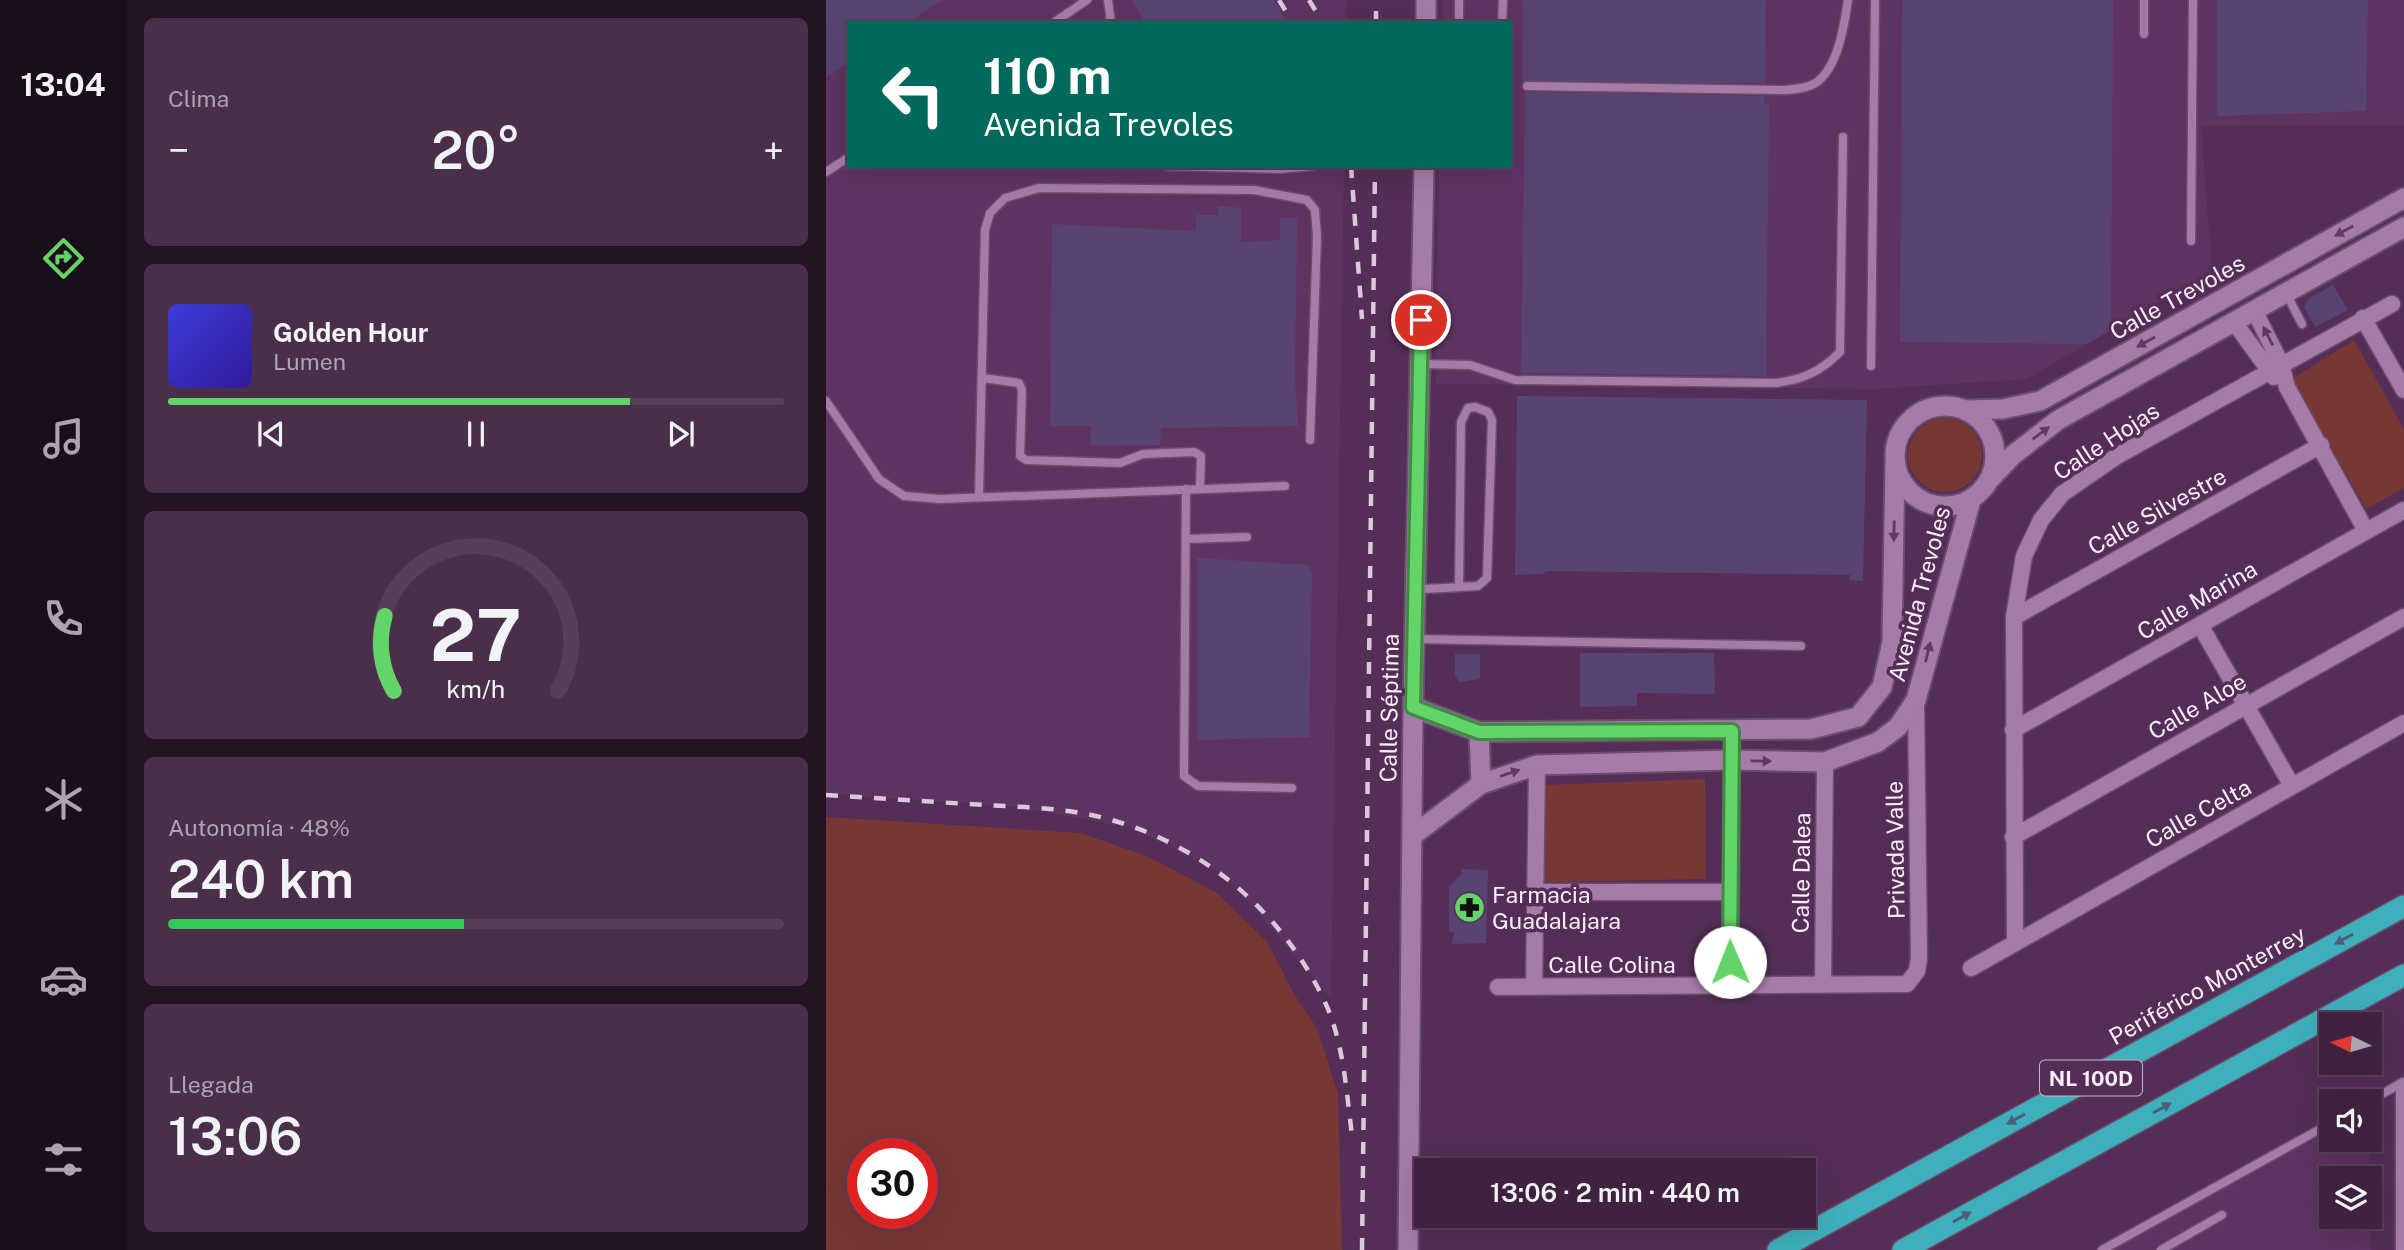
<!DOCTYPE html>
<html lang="es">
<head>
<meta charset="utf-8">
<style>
	:root { --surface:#3f2240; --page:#4a2f4b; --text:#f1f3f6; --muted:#ada4b1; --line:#583f59; --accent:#63d468 }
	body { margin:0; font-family:"Public Sans",sans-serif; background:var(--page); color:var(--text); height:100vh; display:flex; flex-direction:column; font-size:26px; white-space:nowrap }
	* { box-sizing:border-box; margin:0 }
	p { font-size:23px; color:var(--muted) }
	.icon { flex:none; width:38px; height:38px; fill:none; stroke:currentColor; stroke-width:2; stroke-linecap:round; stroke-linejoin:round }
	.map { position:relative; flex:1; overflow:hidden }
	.drawer { display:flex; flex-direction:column; gap:18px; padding:18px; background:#231323; width:700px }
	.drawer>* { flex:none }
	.top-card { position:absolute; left:21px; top:21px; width:665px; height:147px; border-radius:0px; box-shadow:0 7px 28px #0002,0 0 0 2px var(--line); background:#00695c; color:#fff; overflow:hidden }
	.needle { width:46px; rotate:275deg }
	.tools { position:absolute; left:1493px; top:1012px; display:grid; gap:14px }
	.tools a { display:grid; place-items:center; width:63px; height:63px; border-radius:0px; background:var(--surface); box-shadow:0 7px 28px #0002,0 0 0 2px var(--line); font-size:35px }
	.speed { position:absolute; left:21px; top:1138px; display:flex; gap:14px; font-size:35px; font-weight:700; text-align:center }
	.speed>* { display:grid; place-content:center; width:91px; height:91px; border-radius:50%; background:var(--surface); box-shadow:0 7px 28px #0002,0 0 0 2px var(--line); line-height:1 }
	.speed .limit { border:10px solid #d22; background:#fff; color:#111 }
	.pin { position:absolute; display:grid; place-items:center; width:60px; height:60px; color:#fff; margin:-30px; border:4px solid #fff; border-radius:50%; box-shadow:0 2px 7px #0007 }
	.me { position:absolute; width:77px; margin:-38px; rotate:359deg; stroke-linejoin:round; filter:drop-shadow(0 0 5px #0008) }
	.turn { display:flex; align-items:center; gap:24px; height:147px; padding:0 21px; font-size:32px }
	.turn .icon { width:91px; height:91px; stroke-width:2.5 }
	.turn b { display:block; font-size:49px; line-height:60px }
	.big { font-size:52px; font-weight:600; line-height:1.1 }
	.drawer .widget { flex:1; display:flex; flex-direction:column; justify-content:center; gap:10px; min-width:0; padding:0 24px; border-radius:10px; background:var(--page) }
	.drawer .dial { align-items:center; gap:0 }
	.dial svg { height:182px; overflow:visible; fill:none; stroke:var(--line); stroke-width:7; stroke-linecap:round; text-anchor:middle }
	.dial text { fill:var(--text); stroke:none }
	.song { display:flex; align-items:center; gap:21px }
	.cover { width:84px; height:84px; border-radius:10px; background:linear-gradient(135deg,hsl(240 70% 55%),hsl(250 70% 35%)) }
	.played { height:7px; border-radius:4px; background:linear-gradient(90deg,var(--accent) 75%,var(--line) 75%) }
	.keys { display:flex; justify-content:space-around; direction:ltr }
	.heat { display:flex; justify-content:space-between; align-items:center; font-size:38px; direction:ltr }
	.charge { height:10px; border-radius:5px; background:linear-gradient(90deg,#34c759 48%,var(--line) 0) }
	.trip { position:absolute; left:588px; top:1158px; width:402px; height:70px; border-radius:0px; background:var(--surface); box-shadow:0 7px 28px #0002,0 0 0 2px var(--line); font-weight:600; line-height:70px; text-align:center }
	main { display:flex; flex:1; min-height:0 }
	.dock { display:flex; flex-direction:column; width:126px; justify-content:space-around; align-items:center; background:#190e1a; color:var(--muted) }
	.dock .icon { width:49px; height:49px }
	.dock .active { color:var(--accent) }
	.dock b { font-size:32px; color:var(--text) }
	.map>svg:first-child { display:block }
	.built { fill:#5e3362; fill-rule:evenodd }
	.green { fill:#773734; fill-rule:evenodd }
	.building { fill:#594373 }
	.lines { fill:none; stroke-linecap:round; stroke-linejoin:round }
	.service-casing { stroke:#6b4d6d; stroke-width:11 }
	.minor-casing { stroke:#6b4d6d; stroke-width:19 }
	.tertiary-casing { stroke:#6b4d6d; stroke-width:23 }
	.motorway-casing { stroke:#6b4d6d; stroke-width:24 }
	.service { stroke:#a67ba8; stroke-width:8 }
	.minor { stroke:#a67ba8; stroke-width:16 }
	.tertiary { stroke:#a67ba8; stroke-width:19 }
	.motorway { stroke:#3db0bb; stroke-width:21 }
	.rail { stroke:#dbc8db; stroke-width:4.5; stroke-dasharray:12 12; stroke-linecap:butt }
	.oneway { fill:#603a62 }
	.oneway2 { fill:#4c5c79 }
	.route-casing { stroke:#408a44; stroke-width:18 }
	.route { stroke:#63d468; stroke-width:12 }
	.labels { text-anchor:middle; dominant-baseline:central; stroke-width:7; stroke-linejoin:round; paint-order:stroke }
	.shield { fill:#542e56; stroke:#cab4ca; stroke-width:2 }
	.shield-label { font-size:21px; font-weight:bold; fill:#fceefc }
	.street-label { font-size:23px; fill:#fceefc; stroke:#542e56 }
	.poi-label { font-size:23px; fill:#fceefc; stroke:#542e56; text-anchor:start }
</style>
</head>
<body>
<main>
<nav class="dock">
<b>13:04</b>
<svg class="icon active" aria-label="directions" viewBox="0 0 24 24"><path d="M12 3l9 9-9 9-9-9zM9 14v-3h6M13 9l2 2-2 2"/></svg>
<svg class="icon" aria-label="music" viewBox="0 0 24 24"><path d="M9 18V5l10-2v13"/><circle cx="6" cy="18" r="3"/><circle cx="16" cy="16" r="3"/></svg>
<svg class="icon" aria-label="phone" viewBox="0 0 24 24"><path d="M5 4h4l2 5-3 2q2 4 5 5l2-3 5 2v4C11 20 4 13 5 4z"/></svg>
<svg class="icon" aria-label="climate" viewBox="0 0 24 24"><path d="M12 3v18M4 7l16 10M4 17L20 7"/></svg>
<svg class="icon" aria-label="car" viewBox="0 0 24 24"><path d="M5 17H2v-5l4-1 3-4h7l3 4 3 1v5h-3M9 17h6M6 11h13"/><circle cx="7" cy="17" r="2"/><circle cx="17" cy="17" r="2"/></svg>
<svg class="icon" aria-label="filters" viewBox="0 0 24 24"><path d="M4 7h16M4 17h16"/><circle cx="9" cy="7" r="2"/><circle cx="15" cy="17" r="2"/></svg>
</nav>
<section class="drawer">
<div class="widget"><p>Clima</p>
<div class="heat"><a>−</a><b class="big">20°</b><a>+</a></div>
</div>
<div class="widget">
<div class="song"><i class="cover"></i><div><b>Golden Hour</b><p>Lumen</p></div></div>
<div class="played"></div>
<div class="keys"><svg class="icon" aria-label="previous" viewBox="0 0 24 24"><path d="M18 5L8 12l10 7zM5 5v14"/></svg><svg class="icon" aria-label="pause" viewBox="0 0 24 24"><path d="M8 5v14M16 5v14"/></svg><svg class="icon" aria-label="next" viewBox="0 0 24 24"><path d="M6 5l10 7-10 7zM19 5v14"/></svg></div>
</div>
<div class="widget dial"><svg viewBox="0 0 100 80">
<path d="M14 69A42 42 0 1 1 86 69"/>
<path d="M14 69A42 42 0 0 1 10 36" stroke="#63d468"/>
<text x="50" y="56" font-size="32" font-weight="700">27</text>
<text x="50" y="72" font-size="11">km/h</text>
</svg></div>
<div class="widget"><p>Autonomía · 48%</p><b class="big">240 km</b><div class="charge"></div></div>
<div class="widget"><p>Llegada</p><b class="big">13:06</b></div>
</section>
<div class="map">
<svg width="1578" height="1250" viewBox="0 0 1578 1250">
	<rect width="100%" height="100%" fill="#542e56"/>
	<!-- built -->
	<path class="built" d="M0,0H521L520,23H23V166H518L505,999L401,876L306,828L192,807L0,794Z
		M616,0H1578V125L1375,126L1386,271L1201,379L1049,389L610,384L613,166H684V23H616Z
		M1505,1127V1139H1543L1545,1250H1286ZM1505,1178H1544V1216H1505Z"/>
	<!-- green -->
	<path class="green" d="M1528,340L1578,429V488L1540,509L1466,379Z
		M1082 455a37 37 0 1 1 74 0a37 37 0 1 1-74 0Z
		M879,779L880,879L718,882L719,785Z
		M0,817L255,833L323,857L391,893L442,943L468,994L492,1030L512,1094L516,1250H0ZM37,1153H96V1213H37Z"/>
	<!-- building -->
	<path class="building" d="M0,0H116L82,23H23V62L0,78Z
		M306,0H448L462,23H319Z
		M697,0H940L939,83L696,82Z
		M1076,0H1287L1285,330L1261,344L1074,342Z
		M1391,0H1542L1540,111L1391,116Z
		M699,92L939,96L938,103H943L940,376L695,373Z
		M392,206L415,208V242L454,240V218H471L469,379L472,426L335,428L334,445L264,446L265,426H224L226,224L370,231V215H392Z
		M1507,285L1522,310L1489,327L1478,307L1483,298Z
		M691,396L1041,400L1037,581L1023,580L1024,575L720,571L717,574L689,575Z
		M371,558L482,565L486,573L483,737L371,740Z
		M754,653H888L889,694L811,693V706L754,707Z
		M629,654H654V679L633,682L629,676Z
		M635,869L662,870L660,943L626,944L628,932H623V886L636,874Z"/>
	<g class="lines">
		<defs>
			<path id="service" d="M282,0L285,23
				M227,23L261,0
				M633,23V0
				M676,23L677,0
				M1318,34V0
				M701,86L959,90C970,89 983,88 991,82C1013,65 1018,25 1022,0
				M341,166L454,169L487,166
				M0,172L23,157
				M1365,241L1367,0
				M1460,293L1476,324
				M594,364L644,365L689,380L950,383C978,379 994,372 1014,352L1017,137
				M1045,366L1049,0
				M157,378L193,383L196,390L194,456L200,460L294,463L317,454L368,452L375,456L374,488
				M0,401L53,479L78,496L114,499L459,486
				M360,489L358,776L372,786L466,788
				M153,497L159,230L164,213L179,198L213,188L428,190L481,200L489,210L491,236L484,440
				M360,539L421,537
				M590,589C611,589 631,587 652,586L661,578L666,420L662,412L649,407L642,408L635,422L633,587
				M588,639L975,646
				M1574,1084V1250
				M1544,1101L1577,1082
				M1276,1250L1505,1123
				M1335,1250L1396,1215"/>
			<path id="minor" d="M1428,310L1455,364L1461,387L1539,529
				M1537,318L1578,390
				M1408,322L1448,377
				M1188,617L1495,445
				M1374,625L1466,786
				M1187,730L1578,510
				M1187,837L1578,617
				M708,892H903
				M1189,942L1188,617L1198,556L1215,520L1236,494L1291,456L1566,304
				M1145,968L1578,723
				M997,985L999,762
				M904,986L906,731
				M672,987L1081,984L1091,971L1093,958L1090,700
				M708,987L711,765"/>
			<path id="tertiary" d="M600,23V0
				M1069 456a50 50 0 1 1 100 0a50 50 0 1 1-100 0Z
				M1139,410L1177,409L1214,401L1578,198
				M1165,478L1187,455L1232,420L1578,227
				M587,707L653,732L985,729L1032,717L1056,687L1066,642L1069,463
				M653,732L655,784
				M586,836L655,784L711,765L904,760L999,762L1052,742L1072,727L1090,700L1145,500
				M582,1250L587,707L598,166"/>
			<path id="motorway" d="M952,1250L1578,906
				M1077,1250L1578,975"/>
		</defs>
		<!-- service casing -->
		<use href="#service" class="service-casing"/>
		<!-- minor casing -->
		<use href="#minor" class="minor-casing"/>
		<!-- tertiary casing -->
		<use href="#tertiary" class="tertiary-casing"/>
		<!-- motorway casing -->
		<use href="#motorway" class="motorway-casing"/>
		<!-- service -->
		<use href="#service" class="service"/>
		<!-- minor -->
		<use href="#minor" class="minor"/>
		<!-- tertiary -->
		<use href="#tertiary" class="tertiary"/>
		<!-- motorway -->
		<use href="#motorway" class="motorway"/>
		<!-- rail -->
		<path class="rail" d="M453,0L467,23
			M483,0L497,23
			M550,23V0
			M525,166L536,319
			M0,795C53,798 106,802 159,805C196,807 235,808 270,816C370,839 454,908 498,1000C518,1042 520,1090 526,1135
			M536,1250L549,166"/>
	</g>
	<!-- one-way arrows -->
	<defs><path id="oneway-solid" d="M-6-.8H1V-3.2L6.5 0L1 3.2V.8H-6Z" transform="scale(1.75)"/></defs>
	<g class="oneway">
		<use href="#oneway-solid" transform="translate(1518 231) rotate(151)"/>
		<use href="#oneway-solid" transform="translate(1442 336) rotate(-117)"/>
		<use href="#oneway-solid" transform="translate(1320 342) rotate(151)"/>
		<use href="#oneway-solid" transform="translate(1215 433) rotate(-37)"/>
		<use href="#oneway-solid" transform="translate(1068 531) rotate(91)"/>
		<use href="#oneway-solid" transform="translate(1102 652) rotate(-76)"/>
		<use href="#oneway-solid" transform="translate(935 761) rotate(1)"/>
		<use href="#oneway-solid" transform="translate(684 773) rotate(-19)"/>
	</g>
	<g class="oneway2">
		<use href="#oneway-solid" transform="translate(1518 939) rotate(151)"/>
		<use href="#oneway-solid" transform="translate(1336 1108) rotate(-29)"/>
		<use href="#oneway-solid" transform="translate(1190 1119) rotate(151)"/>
		<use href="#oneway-solid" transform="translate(1136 1217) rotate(-29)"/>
	</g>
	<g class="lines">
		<defs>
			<path id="route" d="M595,320L587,707L653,732L906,731L904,962"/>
		</defs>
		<!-- route casing -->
		<use href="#route" class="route-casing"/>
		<!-- route -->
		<use href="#route" class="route"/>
	</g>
	<!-- icons -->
	<defs>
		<symbol id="pharmacy-disc" viewBox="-11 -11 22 22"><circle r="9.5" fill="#63d468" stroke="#542e56"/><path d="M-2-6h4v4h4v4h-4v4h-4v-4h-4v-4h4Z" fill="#111"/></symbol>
	</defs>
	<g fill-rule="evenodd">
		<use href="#pharmacy-disc" x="626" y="890" width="35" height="35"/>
	</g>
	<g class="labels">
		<!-- shield labels -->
		<rect class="shield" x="1214" y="1060.5" width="102" height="35" rx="5"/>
		<g class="shield-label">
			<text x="1265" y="1078">NL 100D</text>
		</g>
		<!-- street labels -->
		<g class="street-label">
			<text transform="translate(1351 297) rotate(-29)">Calle Trevoles</text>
			<text transform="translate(1280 441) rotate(-33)">Calle Hojas</text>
			<text transform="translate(1331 511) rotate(-29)">Calle Silvestre</text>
			<text transform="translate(1093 594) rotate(-75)">Avenida Trevoles</text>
			<text transform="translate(1371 600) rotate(-30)">Calle Marina</text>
			<text transform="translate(1371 706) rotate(-30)">Calle Aloe</text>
			<text transform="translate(563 708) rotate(-89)">Calle Séptima</text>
			<text transform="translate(1372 813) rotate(-29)">Calle Celta</text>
			<text transform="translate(1069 850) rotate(-91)">Privada Valle</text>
			<text transform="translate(975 873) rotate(-89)">Calle Dalea</text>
			<text x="786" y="964">Calle Colina</text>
			<text transform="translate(1381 985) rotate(-29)">Periférico Monterrey</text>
		</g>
		<!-- poi labels -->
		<g class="poi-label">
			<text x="666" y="894">Farmacia<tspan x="666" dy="26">Guadalajara</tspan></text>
		</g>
	</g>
</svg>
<div class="tools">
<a><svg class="needle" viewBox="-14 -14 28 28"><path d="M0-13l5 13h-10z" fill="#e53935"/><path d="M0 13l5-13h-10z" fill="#ada4b1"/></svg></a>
<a><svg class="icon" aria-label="sound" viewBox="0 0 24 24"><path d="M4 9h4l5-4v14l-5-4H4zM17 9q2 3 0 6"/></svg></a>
<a><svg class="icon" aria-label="layers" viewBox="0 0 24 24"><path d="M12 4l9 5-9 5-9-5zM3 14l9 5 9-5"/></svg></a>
</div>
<div class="speed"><div class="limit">30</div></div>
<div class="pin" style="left:595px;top:320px;background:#d93025"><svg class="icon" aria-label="arrive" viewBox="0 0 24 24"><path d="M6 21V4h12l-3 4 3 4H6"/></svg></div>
<svg class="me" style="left:904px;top:962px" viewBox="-20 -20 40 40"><circle r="19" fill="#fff"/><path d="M0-13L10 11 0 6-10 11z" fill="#63d468"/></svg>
<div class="trip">13:06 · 2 min · 440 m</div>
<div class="top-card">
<div class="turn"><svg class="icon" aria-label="left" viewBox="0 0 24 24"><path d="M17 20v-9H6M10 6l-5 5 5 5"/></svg><div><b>110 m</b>Avenida Trevoles</div></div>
</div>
</div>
</main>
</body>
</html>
